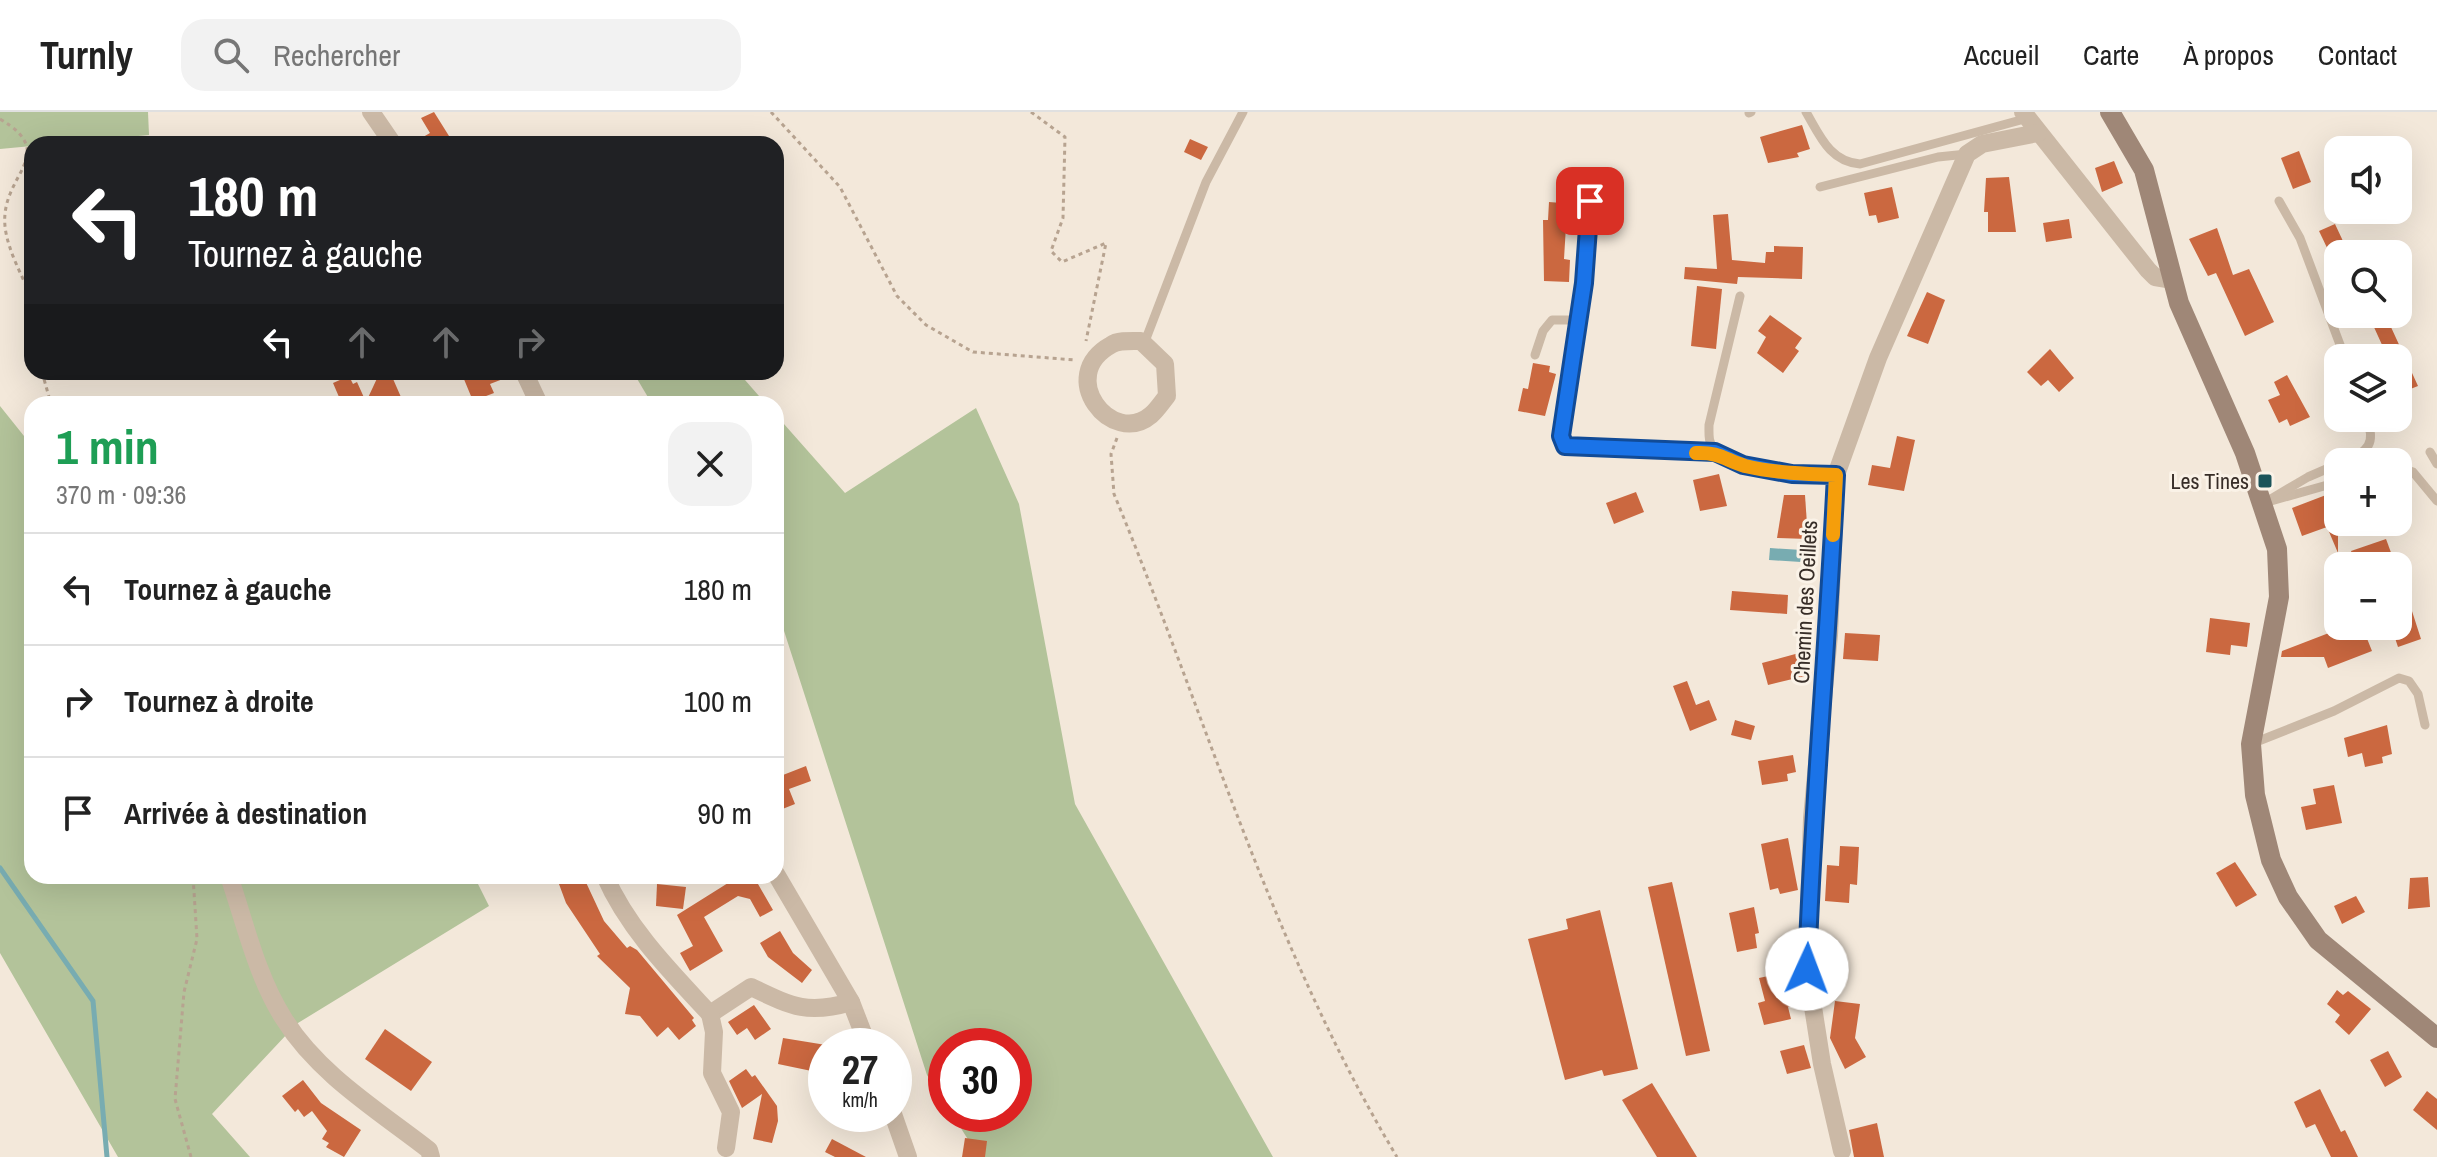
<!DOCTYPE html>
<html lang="fr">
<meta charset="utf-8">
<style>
:root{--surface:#fff;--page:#f2f2f2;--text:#222;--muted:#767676;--line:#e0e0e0}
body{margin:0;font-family:"Archivo Narrow",sans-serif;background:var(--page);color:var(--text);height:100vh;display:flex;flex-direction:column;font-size:30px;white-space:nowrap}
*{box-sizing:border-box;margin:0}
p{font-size:26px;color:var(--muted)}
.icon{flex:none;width:44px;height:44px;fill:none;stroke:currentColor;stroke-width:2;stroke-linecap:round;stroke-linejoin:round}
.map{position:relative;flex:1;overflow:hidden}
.sheet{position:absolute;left:24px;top:284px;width:760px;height:488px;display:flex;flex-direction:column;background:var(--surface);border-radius:24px;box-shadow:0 8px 32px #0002}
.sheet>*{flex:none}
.hud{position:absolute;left:24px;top:24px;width:760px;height:244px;border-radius:24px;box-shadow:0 8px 32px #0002;background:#202124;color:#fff;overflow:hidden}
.fabs{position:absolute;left:2324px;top:24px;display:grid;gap:16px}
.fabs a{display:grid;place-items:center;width:88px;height:88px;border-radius:16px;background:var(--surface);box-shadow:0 8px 32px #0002;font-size:40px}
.speed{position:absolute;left:808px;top:916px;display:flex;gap:16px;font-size:40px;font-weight:700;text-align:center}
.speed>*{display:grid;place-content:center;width:104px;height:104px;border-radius:50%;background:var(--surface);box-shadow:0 8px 32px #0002;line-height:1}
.speed small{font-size:20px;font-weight:400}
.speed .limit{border:12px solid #d22;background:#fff;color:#111}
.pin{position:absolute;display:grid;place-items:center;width:68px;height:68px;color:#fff;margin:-34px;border-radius:16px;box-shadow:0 4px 12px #0006}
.me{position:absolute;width:88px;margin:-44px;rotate:2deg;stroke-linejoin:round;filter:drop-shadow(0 0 6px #0008)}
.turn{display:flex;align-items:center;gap:28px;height:168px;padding:0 32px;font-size:36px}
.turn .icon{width:104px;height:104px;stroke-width:2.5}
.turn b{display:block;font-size:56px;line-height:68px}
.lanes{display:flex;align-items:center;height:76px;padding:0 32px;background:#0003;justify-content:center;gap:40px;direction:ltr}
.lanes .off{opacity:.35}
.round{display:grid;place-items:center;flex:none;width:84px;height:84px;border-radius:24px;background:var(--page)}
.head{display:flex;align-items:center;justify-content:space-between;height:136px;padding:0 32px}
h1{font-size:48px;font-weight:800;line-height:60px;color:#1e9e55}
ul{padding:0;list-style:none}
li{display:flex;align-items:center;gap:24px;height:112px;padding:0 32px;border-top:2px solid var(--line)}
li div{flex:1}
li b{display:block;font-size:30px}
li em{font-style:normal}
header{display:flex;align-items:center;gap:48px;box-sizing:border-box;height:112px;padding:0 40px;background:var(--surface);border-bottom:2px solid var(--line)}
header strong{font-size:38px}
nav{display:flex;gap:44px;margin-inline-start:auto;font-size:28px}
.search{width:560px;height:72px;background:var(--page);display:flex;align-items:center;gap:20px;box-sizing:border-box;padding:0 28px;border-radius:24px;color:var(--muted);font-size:30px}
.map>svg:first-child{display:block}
.green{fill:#b3c39a}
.water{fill:#78acb1}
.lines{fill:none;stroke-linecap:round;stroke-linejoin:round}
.stream{stroke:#78acb1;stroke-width:5}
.building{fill:#cb6840}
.path{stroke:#b7a390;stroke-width:3;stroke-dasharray:4 4;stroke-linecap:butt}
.service{stroke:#cbb9a6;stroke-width:9}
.minor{stroke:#cbb9a6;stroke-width:18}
.secondary{stroke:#9f8777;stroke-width:20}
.route-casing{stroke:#114b97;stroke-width:20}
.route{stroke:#1a73e8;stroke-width:14}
.slow{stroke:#f59e0b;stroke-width:14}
.poi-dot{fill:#1b545a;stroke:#faf2e7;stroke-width:3}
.labels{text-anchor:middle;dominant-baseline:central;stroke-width:6;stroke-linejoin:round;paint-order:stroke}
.poi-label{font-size:22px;fill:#372d27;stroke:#faf2e7;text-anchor:end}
.street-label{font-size:22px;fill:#372d27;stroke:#faf2e7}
</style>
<header>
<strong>Turnly</strong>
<div class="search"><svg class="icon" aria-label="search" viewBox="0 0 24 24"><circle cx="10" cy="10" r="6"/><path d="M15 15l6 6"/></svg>Rechercher</div>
<nav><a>Accueil</a><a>Carte</a><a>À propos</a><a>Contact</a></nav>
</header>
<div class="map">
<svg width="2437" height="1045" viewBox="0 0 2437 1045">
<rect width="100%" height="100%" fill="#f3e8da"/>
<g class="green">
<path d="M0 0H148L149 23 0 37Z"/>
<path d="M633 260H738L766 292H652Z"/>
<path d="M0 294 32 334V764H474L489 794 298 911 288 921 212 1002 250 1045H118L0 841Z"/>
<path d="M976 296 1019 392 1075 692 1273 1045H979L952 1002H1014V934H946V993L927 963 776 494V303L845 381Z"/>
</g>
<path class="water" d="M1770 436 1802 438 1801 450 1769 448Z"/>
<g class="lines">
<path class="stream" d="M0 756 93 889 107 1045"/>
</g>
<g class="building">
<path d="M434 0 454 32H411L430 21 421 6Z"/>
<path d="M1802 13 1810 37 1797 41 1799 45 1768 51 1760 25Z"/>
<path d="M1190 27 1208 35 1201 48 1184 40Z"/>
<path d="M2299 39 2311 70 2293 77 2281 46Z"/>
<path d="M2114 49 2123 71 2102 80 2095 56Z"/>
<path d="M2009 65 2016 120H1988V100H1984L1986 66Z"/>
<path d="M1892 75 1899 106 1878 111 1876 103 1869 104 1864 81Z"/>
<path d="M1549 90 1574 92 1573 114H1566L1564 147 1570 148 1569 170 1544 169 1543 108H1548Z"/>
<path d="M1728 102 1732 148 1765 151 1766 140H1774V134L1803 135 1802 167 1738 165 1737 172 1684 167 1685 155 1717 157 1713 103Z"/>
<path d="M2069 107 2072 126 2046 130 2043 111Z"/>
<path d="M2335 112 2349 142H2330L2319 119Z"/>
<path d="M2217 116 2233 163 2249 157 2274 210 2245 224 2216 161 2208 164 2189 127Z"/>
<path d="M1697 174 1722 177 1716 237 1691 234Z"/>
<path d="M1927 180 1945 188 1928 232 1907 224Z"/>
<path d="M2368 202H2385L2418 274 2398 282V246H2388Z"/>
<path d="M1770 203 1802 226 1795 236 1799 239 1783 261 1757 241 1766 225 1758 219Z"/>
<path d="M2050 237 2074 266 2059 280 2048 268 2041 274 2027 260Z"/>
<path d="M1533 251 1550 254 1549 260 1556 262 1545 304 1518 299 1523 276 1528 277Z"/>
<path d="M380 260H390L404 292H342L333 271 349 264 353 272 357 270 366 290Z"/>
<path d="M461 260H512L513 263 490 272 494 281 473 289Z"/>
<path d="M2287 263 2310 305 2290 314 2287 307 2279 311 2268 288 2280 283 2274 270Z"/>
<path d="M1897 324 1915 328 1904 379 1868 373 1872 353 1890 356Z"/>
<path d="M1719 362 1727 394 1700 399 1693 368Z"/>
<path d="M1636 380 1644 400 1614 412 1606 391Z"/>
<path d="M1784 383H1805L1808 427 1777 426Z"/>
<path d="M2326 383 2332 399 2338 397V441L2327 415 2302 424 2292 396Z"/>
<path d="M2386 427 2396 454H2356L2351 439Z"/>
<path d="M1732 479 1788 483 1787 502 1730 498Z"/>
<path d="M2411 496 2421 527 2398 535 2391 514H2398V500Z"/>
<path d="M2210 506 2250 511 2247 535 2231 533 2230 543 2206 540Z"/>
<path d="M2347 514H2362L2372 539 2328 556 2324 545H2281L2282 539Z"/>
<path d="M1845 521 1880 523 1878 549 1843 547Z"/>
<path d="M1799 541 1805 564 1768 573 1762 551Z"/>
<path d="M1687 569 1696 593 1709 588 1717 608 1690 619 1673 574Z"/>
<path d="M1735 608 1755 614 1751 628 1731 623Z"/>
<path d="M2387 613 2392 642 2382 645 2383 651 2365 655 2362 641 2348 645 2344 626Z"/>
<path d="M1793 643 1796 660 1787 662 1788 669 1762 673 1758 649Z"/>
<path d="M776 647 783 663 806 654 811 669 789 677 795 692 780 698 776 686Z"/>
<path d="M2334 673 2342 711 2306 718 2301 695 2316 692 2313 677Z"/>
<path d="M1788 726 1798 778 1780 782 1778 776 1770 778 1761 732Z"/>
<path d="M1840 734 1859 735 1857 773 1850 772 1849 791 1825 789 1827 753 1839 754Z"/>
<path d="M2235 750 2257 783 2236 795 2216 761Z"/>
<path d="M556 764H583L604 809 627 836 630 834 637 838 694 906 692 908 696 914 679 928 668 915 657 925 640 904 625 902 630 876 597 844 600 842 566 791Z"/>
<path d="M2428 765 2430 795 2408 797 2410 766Z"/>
<path d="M736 766 758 772 773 798 760 805 750 787 738 784 704 805 723 839 690 859 680 841 693 834 677 803Z"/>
<path d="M1672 770 1710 939 1686 944 1648 775Z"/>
<path d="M657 772 686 775 683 797 656 794Z"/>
<path d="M2356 784 2365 800 2342 812 2334 794Z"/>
<path d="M1754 795 1759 821 1755 822 1757 836 1737 840 1729 801Z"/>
<path d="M1600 798 1638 957 1604 964 1602 958 1565 968 1528 827 1568 817 1566 807Z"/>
<path d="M780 819 793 841 812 858 802 871 768 845 760 831Z"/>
<path d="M1782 861 1792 894 1788 895 1791 907 1764 913 1758 891 1765 889 1759 866Z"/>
<path d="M2337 878 2343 883 2348 879 2371 897 2349 923 2335 910 2340 903 2327 892Z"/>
<path d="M1835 889 1860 892 1855 926 1866 945 1845 957 1830 926Z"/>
<path d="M754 893 771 917 755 928 747 916 737 923 728 910Z"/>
<path d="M385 917 432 950 411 979 365 947Z"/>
<path d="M783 926 826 933V962L778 952Z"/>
<path d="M1804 933 1811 956 1787 962 1780 939Z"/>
<path d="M2388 939 2402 965 2385 975 2370 948Z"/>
<path d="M746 957 752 965 755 963 777 994 778 1009 772 1031 753 1027 762 982 742 996 729 969Z"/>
<path d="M303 968 321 991 361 1018 344 1045 326 1035 329 1031 322 1027 327 1019 312 999 304 1005 298 997 295 1000 282 984Z"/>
<path d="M1652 971 1697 1045H1657L1622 988Z"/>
<path d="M2320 977 2341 1020 2345 1018 2358 1045H2331L2315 1012 2306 1016 2294 990Z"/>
<path d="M2427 979 2437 987V1018L2413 998Z"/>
<path d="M1877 1011 1884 1045H1854L1849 1018Z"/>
<path d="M965 1026 987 1029 985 1045H962Z"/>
<path d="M832 1027 866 1045H835L825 1040Z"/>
</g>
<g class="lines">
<g class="path">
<path d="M771 0 840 75 897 184 926 213 973 240 1075 248"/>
<path d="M1031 0 1065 25 1063 106 1051 139 1062 150 1106 131 1086 229"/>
<path d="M0 7C61 43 0 62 5 114 7 136 22 165 32 185"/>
<path d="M42 260 51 292"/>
<path d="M1117 326 1111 342 1114 382C1206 604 1272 837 1397 1045"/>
<path d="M191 1045 175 987 184 880 197 827 193 764"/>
</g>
<g class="service">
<path d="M1806 0C1820 24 1830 50 1860 52L2028 6"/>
<path d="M1749 1 1751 0"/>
<path d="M1820 75 1938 45 1967 42"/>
<path d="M2279 89 2300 126 2345 246"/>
<path d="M1740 184 1709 313C1709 322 1708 330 1714 337 1732 362 1807 362 1836 363"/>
<path d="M1579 208 1591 69"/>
<path d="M1144 232 1206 70 1243 0"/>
<path d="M1535 243 1543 219 1552 208H1579L1561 324 1565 334 1715 340"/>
<path d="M2430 340 2437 352"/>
<path d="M2344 350C2368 340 2377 331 2366 306"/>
<path d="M2398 355 2413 360 2437 389"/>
<path d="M2271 389 2338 370"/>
<path d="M2264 391 2308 365 2338 352"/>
<path d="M2251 632 2334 599 2399 566 2409 569 2418 582 2425 613"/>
</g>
<g class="minor">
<path d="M371 0 393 32"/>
<path d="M2023 0 2148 158 2155 165 2173 168"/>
<path d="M1141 229 1165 252 1167 284C1162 290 1157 298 1151 303 1112 336 1055 264 1111 233 1118 228 1132 229 1141 229Z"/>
<path d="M524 260 539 292"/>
<path d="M776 762 851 890 868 934"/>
<path d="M229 764C245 811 257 865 284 907 318 962 379 999 429 1038L431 1045"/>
<path d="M605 764C628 817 671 860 710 902L751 875C791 894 807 903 851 890"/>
<path d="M710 902 714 920 712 961 731 1000 726 1036"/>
<path d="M893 1002 908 1045"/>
<path d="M1842 1039 1822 952 1807 857 1812 706 1829 523 1836 363 1878 246 1967 42 1982 32 2038 21"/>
</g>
<path class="secondary" d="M2110 0 2144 58 2179 191 2245 341 2277 437 2279 485 2251 632 2255 683 2271 748 2288 785 2318 828 2437 926"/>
</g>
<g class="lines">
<defs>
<path id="route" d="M1590 89 1584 171 1561 324 1565 334 1715 340 1743 353 1792 362 1836 363C1828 528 1813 692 1807 857"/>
</defs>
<use href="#route" class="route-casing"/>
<use href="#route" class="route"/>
<path class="slow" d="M1696 341C1720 340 1725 348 1745 354 1775 361 1805 362 1836 363L1833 423"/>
</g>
<rect class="poi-dot" x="2257" y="361" width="16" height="16" rx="4"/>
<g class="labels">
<g class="poi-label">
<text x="2249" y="369">Les Tines</text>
</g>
<g class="street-label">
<text transform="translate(1805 490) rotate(-87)">Chemin des Oeillets</text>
</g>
</g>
</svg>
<div class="fabs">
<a><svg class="icon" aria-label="sound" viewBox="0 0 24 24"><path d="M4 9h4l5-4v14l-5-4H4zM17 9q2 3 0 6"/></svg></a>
<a><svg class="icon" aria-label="search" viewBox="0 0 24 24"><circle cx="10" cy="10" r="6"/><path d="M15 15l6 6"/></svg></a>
<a><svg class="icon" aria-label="layers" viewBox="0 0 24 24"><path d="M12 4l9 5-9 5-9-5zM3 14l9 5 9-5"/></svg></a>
<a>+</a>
<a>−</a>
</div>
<div class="speed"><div>27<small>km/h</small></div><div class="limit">30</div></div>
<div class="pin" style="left:1590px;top:89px;background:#d93025"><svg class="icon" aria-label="arrive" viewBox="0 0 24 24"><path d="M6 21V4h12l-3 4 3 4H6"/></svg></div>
<svg class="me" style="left:1807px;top:857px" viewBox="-20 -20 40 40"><circle r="19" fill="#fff"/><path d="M0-13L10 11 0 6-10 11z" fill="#1a73e8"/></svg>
<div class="hud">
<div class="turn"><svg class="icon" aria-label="left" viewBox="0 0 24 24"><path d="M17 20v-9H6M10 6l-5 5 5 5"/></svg><div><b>180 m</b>Tournez à gauche</div></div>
<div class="lanes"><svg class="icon" aria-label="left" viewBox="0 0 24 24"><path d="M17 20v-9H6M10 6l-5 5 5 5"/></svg><svg class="icon off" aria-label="ahead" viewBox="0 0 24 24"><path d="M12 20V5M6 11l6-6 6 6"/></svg><svg class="icon off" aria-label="ahead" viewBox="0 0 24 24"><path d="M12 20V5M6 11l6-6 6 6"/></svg><svg class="icon off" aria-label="right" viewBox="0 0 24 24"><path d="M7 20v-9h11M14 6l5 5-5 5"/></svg></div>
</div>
<section class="sheet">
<div class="head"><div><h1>1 min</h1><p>370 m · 09:36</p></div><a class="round"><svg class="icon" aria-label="close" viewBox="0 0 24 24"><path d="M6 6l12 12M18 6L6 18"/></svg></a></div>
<ul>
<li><svg class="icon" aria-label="left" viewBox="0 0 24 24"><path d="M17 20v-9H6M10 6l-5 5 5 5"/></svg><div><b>Tournez à gauche</b></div><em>180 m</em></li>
<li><svg class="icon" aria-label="right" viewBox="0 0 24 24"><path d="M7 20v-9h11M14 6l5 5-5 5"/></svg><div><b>Tournez à droite</b></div><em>100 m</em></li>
<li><svg class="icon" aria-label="arrive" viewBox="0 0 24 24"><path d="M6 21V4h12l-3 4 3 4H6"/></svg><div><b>Arrivée à destination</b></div><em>90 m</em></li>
</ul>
</section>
</div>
